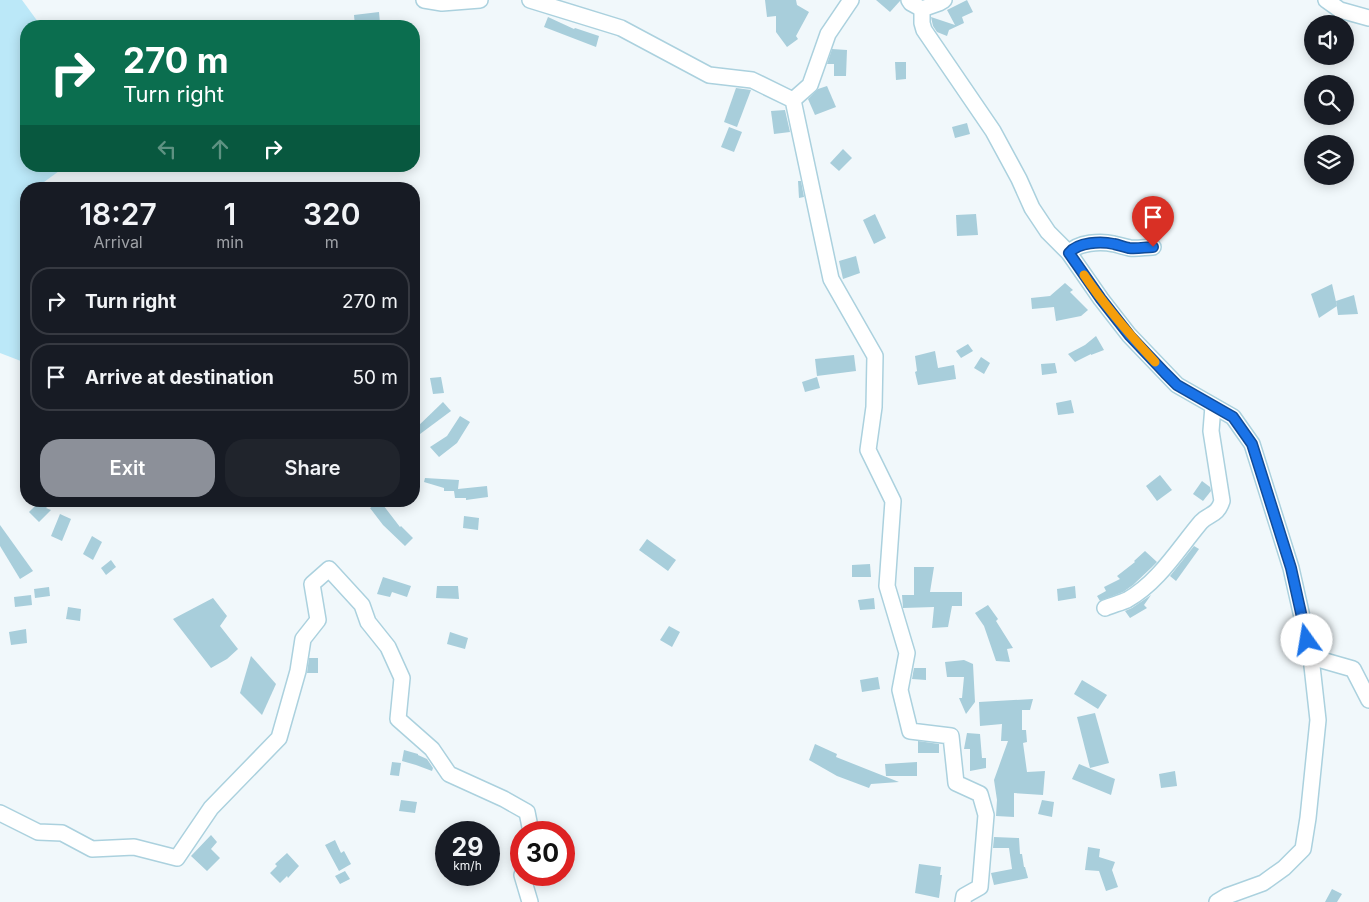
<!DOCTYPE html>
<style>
:root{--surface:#171b24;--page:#20242c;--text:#f1f3f6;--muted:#9ea1a6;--line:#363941;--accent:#8c9099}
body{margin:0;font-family:Inter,sans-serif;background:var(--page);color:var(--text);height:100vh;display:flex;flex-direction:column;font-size:19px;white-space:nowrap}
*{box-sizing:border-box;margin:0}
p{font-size:16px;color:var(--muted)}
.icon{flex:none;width:28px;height:28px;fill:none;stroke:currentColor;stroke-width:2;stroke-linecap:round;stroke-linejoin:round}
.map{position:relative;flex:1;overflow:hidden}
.side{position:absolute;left:20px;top:182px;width:400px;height:325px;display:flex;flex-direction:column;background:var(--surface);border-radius:20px;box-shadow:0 2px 12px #0003}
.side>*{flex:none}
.top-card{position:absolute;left:20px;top:20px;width:400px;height:152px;border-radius:20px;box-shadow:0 2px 12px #0003;background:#0b6e4f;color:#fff;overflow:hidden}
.controls{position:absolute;left:1304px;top:15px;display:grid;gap:10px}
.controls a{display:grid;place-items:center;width:50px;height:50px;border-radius:50%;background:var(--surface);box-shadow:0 2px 12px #0003;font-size:25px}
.speed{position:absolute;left:435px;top:821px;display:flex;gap:10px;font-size:25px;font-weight:700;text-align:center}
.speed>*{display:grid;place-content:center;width:65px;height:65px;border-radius:50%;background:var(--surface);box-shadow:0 2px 12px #0003;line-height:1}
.speed small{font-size:12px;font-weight:400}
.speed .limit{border:8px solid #d22;background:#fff;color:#111}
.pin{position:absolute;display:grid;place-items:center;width:42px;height:42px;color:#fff;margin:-51px -21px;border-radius:50% 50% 50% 0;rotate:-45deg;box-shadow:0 0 5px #0007}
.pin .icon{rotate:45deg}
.me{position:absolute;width:55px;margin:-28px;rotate:347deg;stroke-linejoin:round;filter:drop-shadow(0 0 4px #0008)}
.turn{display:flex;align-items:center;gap:18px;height:105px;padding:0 20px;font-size:22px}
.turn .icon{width:65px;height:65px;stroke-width:2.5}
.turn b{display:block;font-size:35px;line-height:42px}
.lanes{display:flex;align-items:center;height:48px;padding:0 20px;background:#0003;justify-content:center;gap:25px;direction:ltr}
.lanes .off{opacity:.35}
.eta{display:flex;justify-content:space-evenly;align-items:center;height:85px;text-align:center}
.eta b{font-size:30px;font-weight:600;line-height:35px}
.primary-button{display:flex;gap:10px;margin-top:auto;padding:10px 20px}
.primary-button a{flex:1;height:58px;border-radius:20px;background:var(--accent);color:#fff;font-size:20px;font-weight:600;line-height:58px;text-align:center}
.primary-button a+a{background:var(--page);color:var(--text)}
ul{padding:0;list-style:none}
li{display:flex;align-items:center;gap:15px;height:68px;margin:0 10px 8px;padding:0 10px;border:2px solid var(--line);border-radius:20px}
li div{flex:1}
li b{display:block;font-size:19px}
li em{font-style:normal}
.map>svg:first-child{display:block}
.green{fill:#bbe8f8}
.building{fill:#a8cedb}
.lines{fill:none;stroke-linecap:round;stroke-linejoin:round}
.minor-casing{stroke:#abd1de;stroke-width:18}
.minor{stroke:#fff;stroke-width:15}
.route-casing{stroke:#114b97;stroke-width:12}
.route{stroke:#1a73e8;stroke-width:9}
.slow{stroke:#f59e0b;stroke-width:9}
</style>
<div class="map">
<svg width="1369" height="902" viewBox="0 0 1369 902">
<rect width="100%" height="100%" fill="#f1f8fb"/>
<path class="green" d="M0 0H22L41 26H26V166H66L44 182V189H26V363L0 353Z"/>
<g class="building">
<path d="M765 0H796L797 5 809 12 796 36 798 39 787 47 776 32V16L767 17Z"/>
<path d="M876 0H900V1L890 12Z"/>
<path d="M967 0 973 12 962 17 964 23 949 30 947 36 937 32 933 26 931 17 955 25 947 10Z"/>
<path d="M379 12 380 23 355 26 354 15Z"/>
<path d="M548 17 574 29 575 28 599 36 596 47 544 27Z"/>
<path d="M832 49 847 50 846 76H834V64H827Z"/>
<path d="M895 62H906V79L896 80Z"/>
<path d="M827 86 836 107 815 115 808 99 818 89Z"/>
<path d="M736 88 751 90 737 127 724 122Z"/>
<path d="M785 110 790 132 774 134 771 111Z"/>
<path d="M967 123 970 134 955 138 952 127Z"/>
<path d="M729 127 742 132 734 152 721 147Z"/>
<path d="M843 149 852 158 839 171 830 163Z"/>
<path d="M798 181H801L804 197 799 198Z"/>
<path d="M875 214 886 238 874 244 863 220Z"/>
<path d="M976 214 978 235 957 236 956 215Z"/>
<path d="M856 256 860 273 843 279 839 261Z"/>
<path d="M1065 283 1073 290 1070 292 1088 310 1081 316 1056 321 1054 307 1032 309 1031 298 1050 296Z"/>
<path d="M1332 284 1337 306 1319 318 1311 294Z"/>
<path d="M1354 295 1358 314 1338 315 1336 301Z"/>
<path d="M1096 336 1104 350 1091 355V354L1075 362 1068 354 1085 345Z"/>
<path d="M968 344 973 351 961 358 956 351Z"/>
<path d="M935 351 938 368 954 365 956 379 918 385 915 372 917 371 915 356Z"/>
<path d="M854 355 856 371 817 376 815 359Z"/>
<path d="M981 357 990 363 984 374 974 368Z"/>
<path d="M1055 363 1057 373 1042 375 1041 364Z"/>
<path d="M441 377 444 393 433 394 430 378Z"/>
<path d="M817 377 820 388 805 392 802 382Z"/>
<path d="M1071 400 1074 413 1058 415 1056 403Z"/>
<path d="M443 402 451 411 416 437 414 434V430Z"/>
<path d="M460 416 470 422 457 443 439 457 430 447 447 436Z"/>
<path d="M1160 475 1172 490 1157 501 1146 486Z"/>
<path d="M425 478 459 480 458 489 487 486 488 497 466 500V498H455L454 491H444V488L424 482Z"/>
<path d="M1202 481 1210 487 1211 491 1203 501 1193 494Z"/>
<path d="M40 501H53L46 508 51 510 39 522 29 512Z"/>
<path d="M380 501 400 527 401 526 413 538 405 546 383 525 370 508Z"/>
<path d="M60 514 71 519 62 541 51 536Z"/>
<path d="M464 516 479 518 478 530 463 528Z"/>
<path d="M0 525 33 571 20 579 0 546Z"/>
<path d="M92 536 102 542 93 560 83 554Z"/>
<path d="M647 539 676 560 668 571 639 550Z"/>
<path d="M1194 546 1199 549 1176 581 1170 576Z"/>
<path d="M1145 551 1157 562 1151 568 1133 585 1123 592 1100 601 1097 596 1106 591 1104 587 1120 579 1117 576 1135 562 1134 561Z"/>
<path d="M111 560 116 567 106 575 101 568Z"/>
<path d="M870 564 871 577H852V565Z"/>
<path d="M914 567H934L930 592H962V606H952L948 627 932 628 934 607 903 608 902 595H914Z"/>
<path d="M383 577 411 586 407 597 392 592 390 597 377 594Z"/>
<path d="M437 586H458L459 599 436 598Z"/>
<path d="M1075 586 1076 598 1058 601 1057 589Z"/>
<path d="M49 587 50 596 35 598 34 589Z"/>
<path d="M31 595 32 605 15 607 14 597Z"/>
<path d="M1151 595 1144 605 1147 608 1130 618 1125 611 1132 608Z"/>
<path d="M213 598 227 616 220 626 238 649 227 659 211 668 173 619Z"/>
<path d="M874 598 875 609 860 610 858 600Z"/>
<path d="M988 605 998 619 996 621 1013 648 1007 649 1010 662 996 661 984 626 975 613Z"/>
<path d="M68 607 81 609 80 621 66 619Z"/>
<path d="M669 626 680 632 672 647 660 640Z"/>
<path d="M26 629 27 643 11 645 9 632Z"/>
<path d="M450 632 468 638 465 649 447 644Z"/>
<path d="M251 656 276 684 262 715 240 693Z"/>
<path d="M309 658H318V673H307Z"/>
<path d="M964 660 973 664 975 702 966 714 959 698H962L964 677H947L945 662Z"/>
<path d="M914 668H926V680L912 679Z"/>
<path d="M878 677 880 689 862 692 860 680Z"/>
<path d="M1082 680 1107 695 1098 709 1074 694Z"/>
<path d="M1033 699 1030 710H1022V730H1026L1027 742 1023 743 1027 772 1045 771 1043 795 1014 793V817L996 816 997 800 994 780 1008 741H1001L1002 724 980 726 979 702Z"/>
<path d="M1095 713 1109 763 1090 768 1077 717Z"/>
<path d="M967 733 980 734 982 758H986V768L970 771V749H964Z"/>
<path d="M918 741 939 744V753H918Z"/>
<path d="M815 744 837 754 836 757 899 782 871 784 869 788 837 776 809 760Z"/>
<path d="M404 750 418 754V755L427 759 433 768 432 771 416 765 402 761Z"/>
<path d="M392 762 401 763 399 776 390 775Z"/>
<path d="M917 762V776H886L885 764Z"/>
<path d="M1079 764 1115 779 1111 795 1072 779Z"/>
<path d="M1175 771 1177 786 1161 788 1159 774Z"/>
<path d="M401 800 417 802 415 813 399 811Z"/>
<path d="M1042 800 1054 802 1052 817 1038 814Z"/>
<path d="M211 835 217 842 211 849 220 858 207 871 191 856Z"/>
<path d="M994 837 1019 838 1020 854H1022L1024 867H1025L1028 878 994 885 991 873 1012 869 1009 848H993Z"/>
<path d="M335 840 341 853 344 851 351 864 339 871 325 845Z"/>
<path d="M1088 847 1100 849 1099 857 1115 862 1112 870 1118 887 1106 891 1099 871 1085 870Z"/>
<path d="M287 853 299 866 288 878 287 876 280 883 270 873 277 866 275 864Z"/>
<path d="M919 864 941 867 940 875H942L939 898 915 893Z"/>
<path d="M345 871 350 879 340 884 335 876Z"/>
<path d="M1332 889 1342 894 1337 902H1325Z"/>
</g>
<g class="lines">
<defs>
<g id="minor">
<path d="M424 0 442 3 480 0"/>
<path d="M530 0 621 28 709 75 752 80 793 100 831 279 875 356 874 407 868 450 893 501 887 586 907 653 900 690 910 731 951 736 956 783 980 794 986 815 980 887 964 896 963 902"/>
<path d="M909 0 911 3 922 9"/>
<path d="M944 0 939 3 922 9V23L924 30 993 131 1019 179 1032 208 1048 232 1069 253 1101 299 1129 335 1177 385 1233 417 1252 444 1291 568 1311 657 1318 720 1308 818 1303 849 1284 868 1263 883 1227 896 1217 902"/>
<path d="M1326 0 1340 10 1369 18"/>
<path d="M793 100 810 85 828 34 851 0"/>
<path d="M1069 253C1078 242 1101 241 1114 244 1119 245 1124 247 1130 248 1137 249 1146 247 1153 247"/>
<path d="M1105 608C1112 605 1120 603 1127 600 1158 583 1179 548 1201 522 1210 513 1217 516 1222 501L1211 431 1213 406"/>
<path d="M1311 657 1353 669 1369 700"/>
<path d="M0 813 38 832 62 833 92 849 134 847 177 858 211 808 279 738 298 671 303 639 318 620 312 584 329 569 362 605 368 622 388 647 402 678 398 719 432 749 449 774 504 799 527 812 531 832"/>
<path d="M522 875 530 902"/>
</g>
</defs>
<use href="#minor" class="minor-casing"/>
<use href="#minor" class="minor"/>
</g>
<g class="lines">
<defs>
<path id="route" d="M1153 247C1146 247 1137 249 1129 248 1124 247 1119 245 1114 244 1101 241 1078 242 1069 253L1101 299 1130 336 1165 373 1177 385 1233 417 1252 444 1291 568 1307 640"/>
</defs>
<use href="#route" class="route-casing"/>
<use href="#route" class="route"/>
<path class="slow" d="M1084 275C1105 306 1129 334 1155 362"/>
</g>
</svg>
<div class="controls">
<a><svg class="icon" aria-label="sound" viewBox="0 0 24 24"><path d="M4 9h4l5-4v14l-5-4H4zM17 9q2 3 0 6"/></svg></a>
<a><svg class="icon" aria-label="search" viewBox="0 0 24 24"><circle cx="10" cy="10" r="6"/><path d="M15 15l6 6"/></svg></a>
<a><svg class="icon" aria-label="layers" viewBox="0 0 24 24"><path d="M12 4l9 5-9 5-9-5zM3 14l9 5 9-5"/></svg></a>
</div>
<div class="speed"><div>29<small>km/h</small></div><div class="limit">30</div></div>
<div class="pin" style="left:1153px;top:247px;background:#d93025"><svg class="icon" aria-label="arrive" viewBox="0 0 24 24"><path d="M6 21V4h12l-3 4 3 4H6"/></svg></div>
<svg class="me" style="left:1307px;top:640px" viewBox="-20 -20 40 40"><circle r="19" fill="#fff"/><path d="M0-13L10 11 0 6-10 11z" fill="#1a73e8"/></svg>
<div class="top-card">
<div class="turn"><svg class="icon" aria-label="right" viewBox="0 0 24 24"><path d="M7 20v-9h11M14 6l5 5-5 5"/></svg><div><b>270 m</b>Turn right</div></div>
<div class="lanes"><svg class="icon off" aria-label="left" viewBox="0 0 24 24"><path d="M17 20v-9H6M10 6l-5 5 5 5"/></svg><svg class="icon off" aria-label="ahead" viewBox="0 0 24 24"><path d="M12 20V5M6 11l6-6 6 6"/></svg><svg class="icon" aria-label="right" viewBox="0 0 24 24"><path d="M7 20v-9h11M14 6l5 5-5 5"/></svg></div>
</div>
<section class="side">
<div class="eta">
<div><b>18:27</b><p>Arrival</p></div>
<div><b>1</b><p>min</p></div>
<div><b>320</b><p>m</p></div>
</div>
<ul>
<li><svg class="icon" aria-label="right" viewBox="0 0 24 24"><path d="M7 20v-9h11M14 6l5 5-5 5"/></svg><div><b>Turn right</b></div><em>270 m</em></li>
<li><svg class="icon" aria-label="arrive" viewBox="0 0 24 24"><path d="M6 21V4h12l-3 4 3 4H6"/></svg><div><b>Arrive at destination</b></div><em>50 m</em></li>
</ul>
<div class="primary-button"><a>Exit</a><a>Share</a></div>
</section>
</div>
